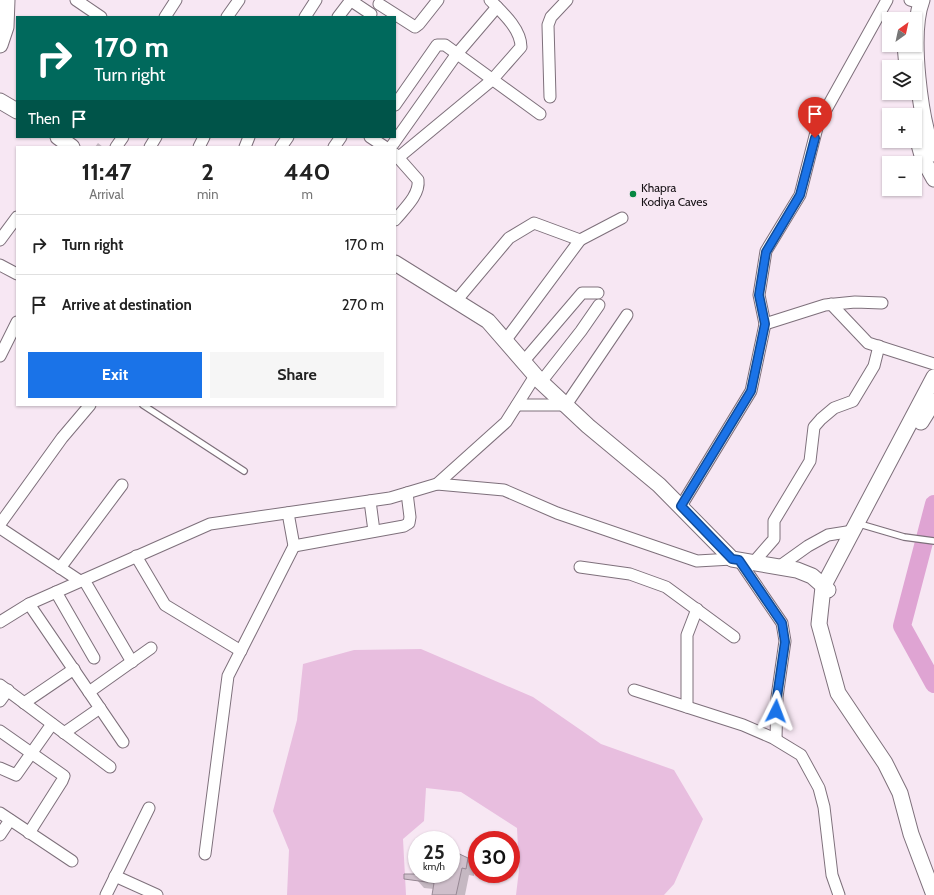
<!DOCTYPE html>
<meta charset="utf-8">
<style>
:root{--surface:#fff;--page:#f6f6f6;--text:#222;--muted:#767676;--line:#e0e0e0;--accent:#1a73e8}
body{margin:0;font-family:Cabin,sans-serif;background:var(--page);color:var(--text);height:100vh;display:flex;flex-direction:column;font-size:15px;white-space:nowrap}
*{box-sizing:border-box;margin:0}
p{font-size:13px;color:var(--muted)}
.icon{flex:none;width:22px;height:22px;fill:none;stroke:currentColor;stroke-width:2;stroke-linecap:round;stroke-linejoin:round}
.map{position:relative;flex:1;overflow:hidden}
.drawer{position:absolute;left:16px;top:146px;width:380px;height:260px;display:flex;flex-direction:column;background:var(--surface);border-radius:0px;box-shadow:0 1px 3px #0004}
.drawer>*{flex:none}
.hud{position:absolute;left:16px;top:16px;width:380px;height:122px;border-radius:0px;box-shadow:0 1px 3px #0004;background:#00695c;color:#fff;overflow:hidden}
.needle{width:26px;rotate:33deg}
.controls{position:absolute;left:882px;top:12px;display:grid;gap:8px}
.controls a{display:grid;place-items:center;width:40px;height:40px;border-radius:0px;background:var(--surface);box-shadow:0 1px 3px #0004;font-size:20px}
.speed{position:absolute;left:408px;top:831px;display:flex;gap:8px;font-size:20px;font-weight:700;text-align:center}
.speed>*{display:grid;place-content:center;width:52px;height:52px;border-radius:50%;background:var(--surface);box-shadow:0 1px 3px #0004;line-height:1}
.speed small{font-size:10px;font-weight:400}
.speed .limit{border:6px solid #d22;background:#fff;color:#111}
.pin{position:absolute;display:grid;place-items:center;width:34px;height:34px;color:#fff;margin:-41px -17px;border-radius:50% 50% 50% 0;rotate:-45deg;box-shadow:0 0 4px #0007}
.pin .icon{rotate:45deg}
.me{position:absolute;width:44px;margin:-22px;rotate:3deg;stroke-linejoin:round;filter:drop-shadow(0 0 3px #0008)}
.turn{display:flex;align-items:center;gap:14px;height:84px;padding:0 12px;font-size:18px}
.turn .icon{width:52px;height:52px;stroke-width:2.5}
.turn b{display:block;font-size:28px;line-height:34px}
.then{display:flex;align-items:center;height:38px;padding:0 12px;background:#0003;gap:8px;font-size:15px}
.eta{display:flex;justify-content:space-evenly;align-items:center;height:68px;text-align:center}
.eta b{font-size:24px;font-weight:700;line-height:28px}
.button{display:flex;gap:8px;margin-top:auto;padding:8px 12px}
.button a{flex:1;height:46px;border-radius:0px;background:var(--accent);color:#fff;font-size:16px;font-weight:700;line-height:46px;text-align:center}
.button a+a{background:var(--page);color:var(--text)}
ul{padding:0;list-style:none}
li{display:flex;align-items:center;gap:12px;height:60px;padding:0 12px;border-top:1px solid var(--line)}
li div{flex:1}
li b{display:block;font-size:15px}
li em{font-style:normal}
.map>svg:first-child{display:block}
.green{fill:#e8bedf}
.shadow{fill:#0003}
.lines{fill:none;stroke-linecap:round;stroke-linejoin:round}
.river{stroke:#dfa4d3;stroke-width:18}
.building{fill:#cfbfcb;stroke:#968793}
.lane-casing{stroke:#7e707b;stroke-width:8}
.street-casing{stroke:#7e707b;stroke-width:13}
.secondary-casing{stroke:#7e707b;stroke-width:17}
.lane{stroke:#fff;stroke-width:5.5}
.street{stroke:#fff;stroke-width:11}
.secondary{stroke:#fff;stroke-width:15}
.route-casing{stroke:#114b97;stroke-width:10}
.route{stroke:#1a73e8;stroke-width:7}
.poi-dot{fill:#068742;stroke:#f7e7f3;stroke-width:1.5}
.labels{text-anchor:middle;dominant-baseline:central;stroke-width:4;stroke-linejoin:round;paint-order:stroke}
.poi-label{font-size:12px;fill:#161115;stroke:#f7e7f3;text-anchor:start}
</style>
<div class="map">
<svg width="934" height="895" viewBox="0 0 934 895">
<rect width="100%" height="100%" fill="#f7e7f3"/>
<path class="green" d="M421 649 533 697 601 744 674 770 703 819 674 884 664 895H516L519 870 517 828 461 792 426 788 424 821 403 839 406 895H287L289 850 273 811 297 720 303 664 354 650Z"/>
<g class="shadow">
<path d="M98 143 103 147H95Z"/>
<path d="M451 851 467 859 475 866 474 876 469 875 465 895H433L434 889 424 888 417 880 418 874H451Z"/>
</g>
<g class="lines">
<path class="river" d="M934 504 902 626 934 684"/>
</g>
<path class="building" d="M451 850 468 858 466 869 462 868 456 895H432L434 883 404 879V874H451Z"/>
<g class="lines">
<defs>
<g id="lane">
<path d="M143 405 244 471"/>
<path d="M863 525 904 537 934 541"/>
</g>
<g id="street">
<path d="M76 0 101 17"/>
<path d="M350 0 371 14"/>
<path d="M910 0 920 3"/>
<path d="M379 4 415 27 419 24 438 0"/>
<path d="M165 17 176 0"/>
<path d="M227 17 239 0"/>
<path d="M305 17 316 0"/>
<path d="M338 17 351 0"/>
<path d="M550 97 548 25 551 17 567 0"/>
<path d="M395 105 437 45H445L540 114"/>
<path d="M370 137 385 147"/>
<path d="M116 147 123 137"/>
<path d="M150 147 156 137"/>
<path d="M199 147 204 137"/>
<path d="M245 147 249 137"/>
<path d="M281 147 288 137"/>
<path d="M334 147 341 137"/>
<path d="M391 147 456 55 497 7"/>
<path d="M395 154 418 180C420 195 404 209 395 220"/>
<path d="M399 157 492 80 521 47C521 29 502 12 490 0"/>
<path d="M0 240 17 217"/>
<path d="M0 265 17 274"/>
<path d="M456 301 509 238 534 223 580 240 622 218"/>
<path d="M831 304 868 343 934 364"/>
<path d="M765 324 825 305 855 302 882 303"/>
<path d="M505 341 580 240"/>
<path d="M0 356 17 322"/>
<path d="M523 362 582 293H598"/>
<path d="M541 382 581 331 599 305"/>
<path d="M517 405H566L627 315"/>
<path d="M437 484 504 490 557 513 697 561 732 559"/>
<path d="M370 501 374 531"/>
<path d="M681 506 751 391 765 324 759 295 766 251 800 195 818 124 887 0"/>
<path d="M0 524 62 438 90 405"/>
<path d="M0 528 80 581"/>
<path d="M294 546 404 526 409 523 410 517 407 493"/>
<path d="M136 556 165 605 241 651"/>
<path d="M739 560 782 623 785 641 777 697 776 739"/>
<path d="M753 563 774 539V521L810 461 814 427 821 419 834 408 853 401 874 366 879 346"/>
<path d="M780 566 808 546 828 535 853 531"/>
<path d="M580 567 630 574 666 587 734 637"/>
<path d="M60 568 122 485"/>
<path d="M84 580 132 662"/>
<path d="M56 592 94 658"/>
<path d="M29 604 123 742"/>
<path d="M0 622 29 604 210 524 390 498 437 484 506 422 535 376"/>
<path d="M0 685 110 767"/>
<path d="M634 690 743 725 773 738 801 755 819 788 824 807 832 875 839 895"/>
<path d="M89 692 151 648"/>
<path d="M0 701 8 690"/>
<path d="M24 703 74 669"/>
<path d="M687 707V635L697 609"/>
<path d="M0 731 64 776 62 781 29 833"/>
<path d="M64 733 100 708"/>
<path d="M0 768 16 775 52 724"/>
<path d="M0 813 72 861"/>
<path d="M0 835 10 820"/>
<path d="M205 854 228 676 294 546 288 513"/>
<path d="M115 876 157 895"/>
<path d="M106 895 149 808"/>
</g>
<g id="secondary">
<path d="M922 0C909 34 920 120 934 154"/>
<path d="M0 45 6 27 7 0"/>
<path d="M905 45 907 67"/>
<path d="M0 101 17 111"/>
<path d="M915 130 923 159 934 179"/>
<path d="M58 137 72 147"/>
<path d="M395 263 488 321 541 382 588 426 659 485 732 559 797 570 812 576 828 590"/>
<path d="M921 422 934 401"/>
<path d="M934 895 911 834 900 793 885 763 838 693 819 624 823 587 934 377"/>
</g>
</defs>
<use href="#lane" class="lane-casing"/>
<use href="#street" class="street-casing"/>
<use href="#secondary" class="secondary-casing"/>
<use href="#lane" class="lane"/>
<use href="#street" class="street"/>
<use href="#secondary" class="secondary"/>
</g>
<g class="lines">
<defs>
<path id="route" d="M776 711 777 697 785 642 782 623 739 560 732 559 681 506 751 391 765 324 759 295 766 252 800 195 815 138"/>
</defs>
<use href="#route" class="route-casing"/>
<use href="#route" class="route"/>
</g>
<circle class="poi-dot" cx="633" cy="194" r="4"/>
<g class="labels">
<g class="poi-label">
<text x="641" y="187">Khapra<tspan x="641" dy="14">Kodiya Caves</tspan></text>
</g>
</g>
</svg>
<div class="controls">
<a><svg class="needle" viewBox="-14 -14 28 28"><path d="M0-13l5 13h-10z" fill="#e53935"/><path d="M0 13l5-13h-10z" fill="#767676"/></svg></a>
<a><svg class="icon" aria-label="layers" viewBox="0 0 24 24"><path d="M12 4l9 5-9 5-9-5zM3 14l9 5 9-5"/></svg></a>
<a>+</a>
<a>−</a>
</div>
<div class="speed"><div>25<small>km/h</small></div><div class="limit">30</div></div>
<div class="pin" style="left:815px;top:138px;background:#d93025"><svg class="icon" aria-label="arrive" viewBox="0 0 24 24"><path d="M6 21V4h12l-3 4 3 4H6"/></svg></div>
<svg class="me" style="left:776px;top:711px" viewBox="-20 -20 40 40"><path d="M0-17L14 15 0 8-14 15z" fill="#1a73e8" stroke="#fff" stroke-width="4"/></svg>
<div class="hud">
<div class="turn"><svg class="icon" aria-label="right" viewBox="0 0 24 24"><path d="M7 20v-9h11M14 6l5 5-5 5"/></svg><div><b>170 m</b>Turn right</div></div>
<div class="then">Then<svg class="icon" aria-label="arrive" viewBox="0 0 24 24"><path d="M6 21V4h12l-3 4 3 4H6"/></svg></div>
</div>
<section class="drawer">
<div class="eta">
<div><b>11:47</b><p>Arrival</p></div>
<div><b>2</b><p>min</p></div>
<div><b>440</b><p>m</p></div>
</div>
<ul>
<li><svg class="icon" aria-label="right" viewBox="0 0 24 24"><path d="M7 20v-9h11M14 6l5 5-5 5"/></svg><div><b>Turn right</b></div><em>170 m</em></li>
<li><svg class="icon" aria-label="arrive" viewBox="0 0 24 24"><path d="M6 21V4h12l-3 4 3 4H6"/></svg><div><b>Arrive at destination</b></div><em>270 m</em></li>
</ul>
<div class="button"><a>Exit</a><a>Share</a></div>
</section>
</div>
